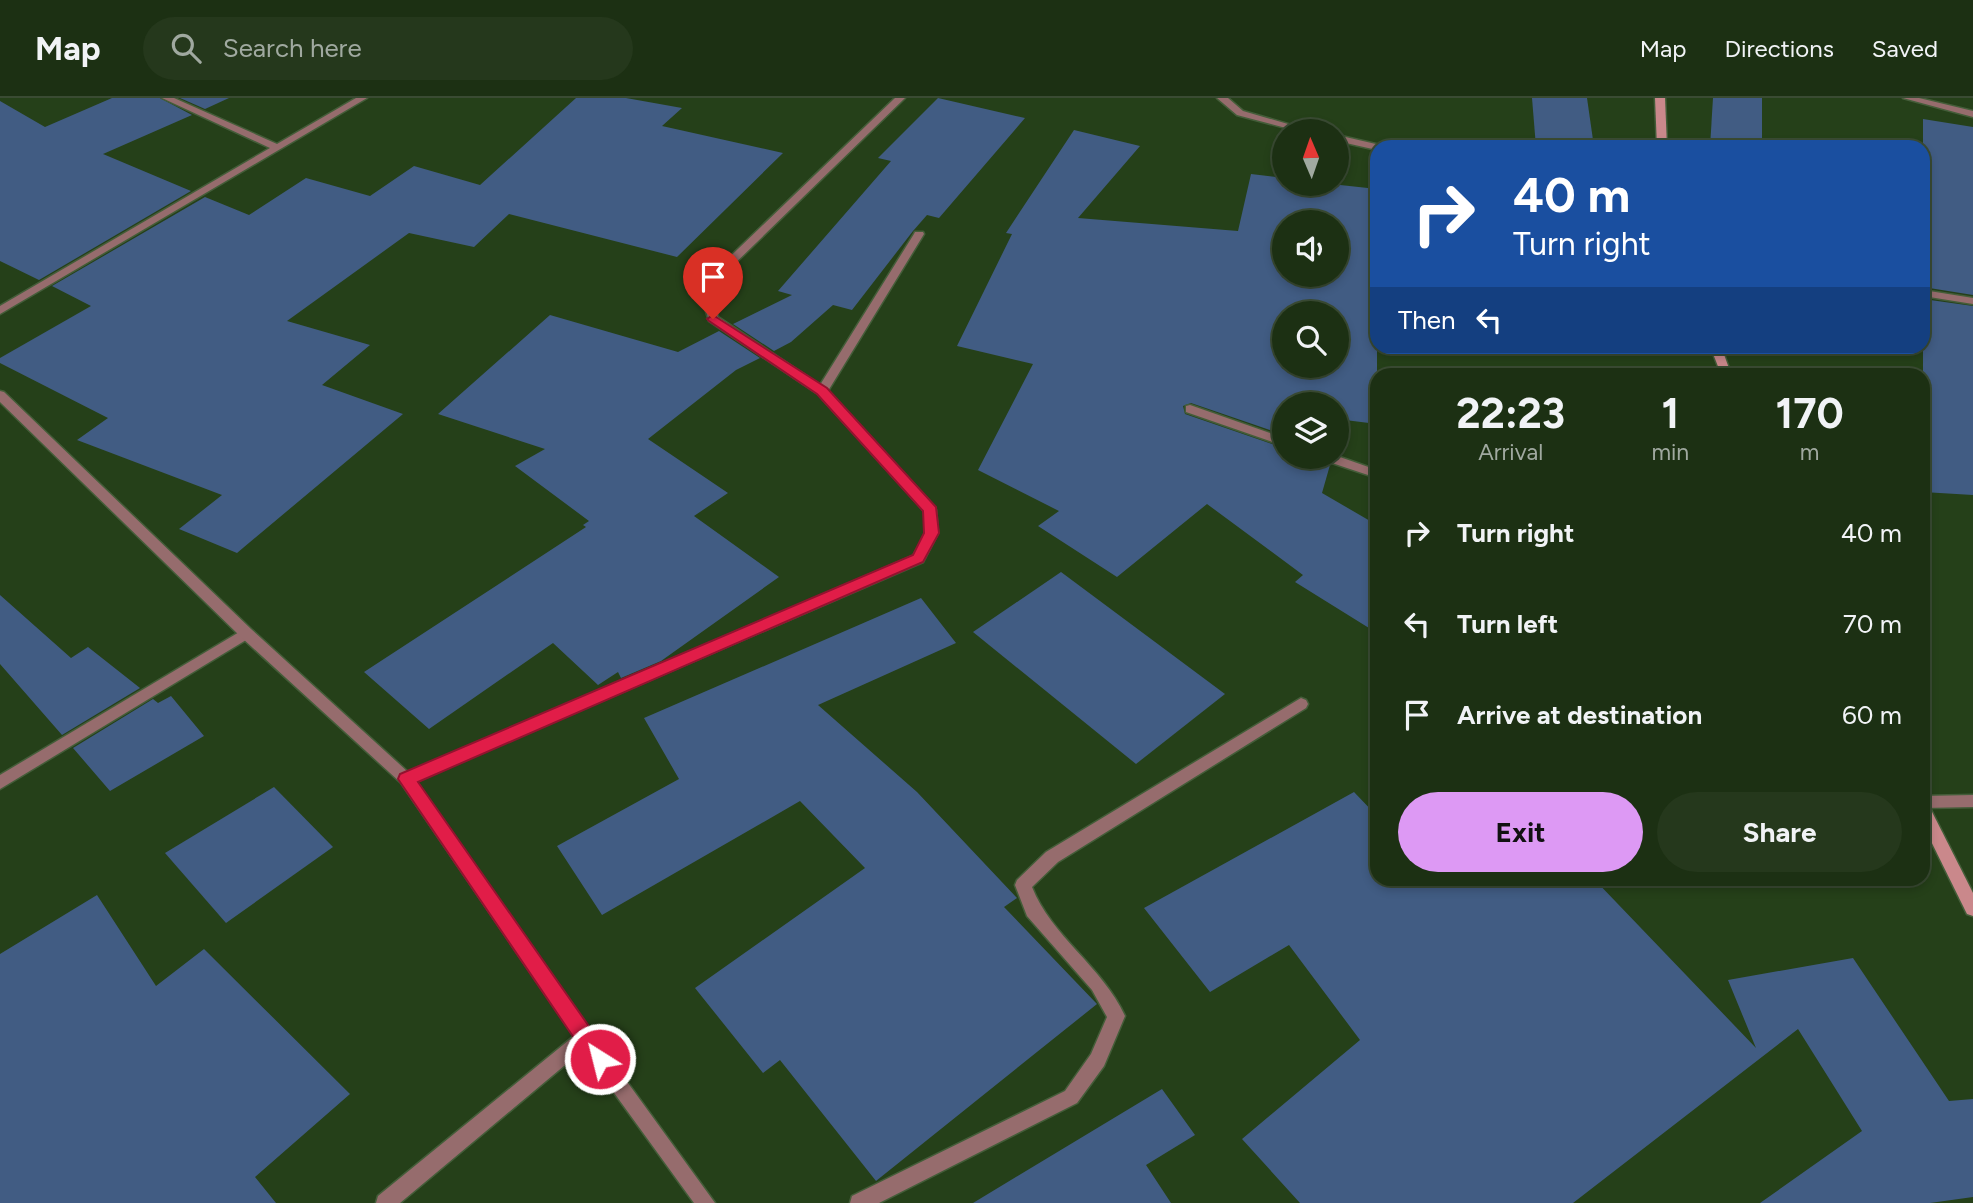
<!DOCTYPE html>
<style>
:root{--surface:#1c3013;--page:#25381c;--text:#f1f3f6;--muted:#a0a9a0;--line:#3a4b33;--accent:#dd99f4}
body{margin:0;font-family:Figtree,sans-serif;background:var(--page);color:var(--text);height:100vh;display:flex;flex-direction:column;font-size:26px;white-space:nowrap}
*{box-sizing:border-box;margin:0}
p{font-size:23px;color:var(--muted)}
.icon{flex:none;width:38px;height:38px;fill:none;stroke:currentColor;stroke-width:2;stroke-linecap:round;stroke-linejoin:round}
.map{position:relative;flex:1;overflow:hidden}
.drawer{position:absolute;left:1370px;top:270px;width:560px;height:518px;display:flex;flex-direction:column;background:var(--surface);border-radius:21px;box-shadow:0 4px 10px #0003,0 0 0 2px var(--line)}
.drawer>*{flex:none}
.banner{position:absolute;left:1370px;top:42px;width:560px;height:214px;border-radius:21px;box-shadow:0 4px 10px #0003,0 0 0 2px var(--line);background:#1a4fa0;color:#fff;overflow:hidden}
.needle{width:46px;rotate:358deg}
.fabs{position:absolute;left:1272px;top:21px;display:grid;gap:14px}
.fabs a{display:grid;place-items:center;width:77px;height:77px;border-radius:50%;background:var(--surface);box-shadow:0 4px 10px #0003,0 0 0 2px var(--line);font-size:35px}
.pin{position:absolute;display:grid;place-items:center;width:60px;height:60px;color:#fff;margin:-72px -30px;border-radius:50% 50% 50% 0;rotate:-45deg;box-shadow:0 0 7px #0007}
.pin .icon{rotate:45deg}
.me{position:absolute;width:77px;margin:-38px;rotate:324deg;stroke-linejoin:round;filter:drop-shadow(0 0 5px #0008)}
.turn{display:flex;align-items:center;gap:24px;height:147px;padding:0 28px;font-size:32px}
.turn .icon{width:91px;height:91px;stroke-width:2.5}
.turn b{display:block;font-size:49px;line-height:60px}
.then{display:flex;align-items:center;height:66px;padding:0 28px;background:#0003;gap:14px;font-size:26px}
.eta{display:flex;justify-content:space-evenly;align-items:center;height:119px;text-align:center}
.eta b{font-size:42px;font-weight:700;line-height:49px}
.button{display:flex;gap:14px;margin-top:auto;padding:14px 28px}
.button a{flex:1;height:80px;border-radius:42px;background:var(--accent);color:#111;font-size:28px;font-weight:700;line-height:80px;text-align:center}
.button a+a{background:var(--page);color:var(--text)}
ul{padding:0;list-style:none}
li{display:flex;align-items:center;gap:21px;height:91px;padding:0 28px}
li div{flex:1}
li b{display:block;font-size:26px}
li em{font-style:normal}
header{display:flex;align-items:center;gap:42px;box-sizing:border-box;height:98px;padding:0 35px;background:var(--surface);border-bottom:2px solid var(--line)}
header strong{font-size:33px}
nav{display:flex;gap:38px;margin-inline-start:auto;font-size:24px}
.search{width:490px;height:63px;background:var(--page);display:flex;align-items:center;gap:18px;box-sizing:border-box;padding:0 24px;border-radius:38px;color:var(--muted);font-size:26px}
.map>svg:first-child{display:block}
.building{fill:#415c83;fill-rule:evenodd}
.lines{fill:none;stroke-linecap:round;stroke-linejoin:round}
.lane-casing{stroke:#445d39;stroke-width:3}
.street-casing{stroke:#445d39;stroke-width:3}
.secondary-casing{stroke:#445d39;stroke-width:3}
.lane{fill:#966c6d;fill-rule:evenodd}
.street{fill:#966c6d;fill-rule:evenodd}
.secondary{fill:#ca888b;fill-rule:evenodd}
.route{fill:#e11d48;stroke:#92132f;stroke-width:2}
</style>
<header>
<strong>Map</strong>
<div class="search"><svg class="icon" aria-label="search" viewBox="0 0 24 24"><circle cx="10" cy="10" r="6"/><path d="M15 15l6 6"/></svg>Search here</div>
<nav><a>Map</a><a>Directions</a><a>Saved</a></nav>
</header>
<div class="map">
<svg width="1973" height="1105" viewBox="0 0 1973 1105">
<rect width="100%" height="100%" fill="#254019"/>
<g class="building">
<path d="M112 0H160L192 17 103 56 191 93 39 182 0 163V3L45 29Z"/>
<path d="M180 0H229L205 11Z"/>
<path d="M576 0H626L682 10 662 28 783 55 677 159 509 116 474 149 409 135 287 223 370 247 322 287 403 316 237 455 179 431 222 397 77 342 108 320 0 265V260L91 208 52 188 205 99 249 117 306 80 370 98 414 68 480 87Z"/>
<path d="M938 0 1025 20 939 120 927 117 913 133 852 212 833 207 791 244 774 253 733 226 792 197 778 193 891 63 878 60Z"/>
<path d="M1532 0H1587L1594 49H1536Z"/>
<path d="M1713 0H1762V49H1710Z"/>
<path d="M1923 21 1973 29V197L1923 189Z"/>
<path d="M1074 32 1140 48 1078 120 1238 133 1251 76 1284 80V86H1331L1377 91V326L1345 322 1337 346V306H1284V337L1191 305 1183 308 1185 316 1284 350V359H1318L1322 364 1330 367 1322 395 1377 427V535L1295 484 1303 477 1207 406 1117 479 1038 428 1059 413 978 372 1033 266 957 248 1012 136 1006 135ZM1284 124H1337V177H1284ZM1284 215H1337V268H1284Z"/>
<path d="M1923 201 1973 208V397L1923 394Z"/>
<path d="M550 217 678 254 719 233 760 260 736 272 648 341 728 395 694 418 779 479 661 563 621 580 618 574 598 587 553 545 429 631 364 574 586 429 583 427 589 423 515 368 545 351 438 316Z"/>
<path d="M1061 474 1225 596 1136 666 973 534Z"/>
<path d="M0 497 71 560 88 549 140 590 62 637 0 566Z"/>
<path d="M921 500 956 545 818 607 917 694 1017 800 1004 809 1097 906 876 1083 780 962 763 975 695 890 865 770 800 703 602 817 557 748 679 681 644 620Z"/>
<path d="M171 598 204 638 110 693 73 650 153 601 158 605Z"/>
<path d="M274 689 333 749 226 825 165 755Z"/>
<path d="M1354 694 1377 718V780H1593L1756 950 1728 882 1853 860 1949 1003 1973 1001V1099L1930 1105H1760L1862 1033 1798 931 1573 1105H1300L1242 1041 1360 942 1289 847 1210 894 1144 810Z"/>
<path d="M97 797 156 888 204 851 350 996 255 1079 276 1105H0V856Z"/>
<path d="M1162 991 1195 1037 1146 1067 1171 1105H973Z"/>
</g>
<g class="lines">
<defs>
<g id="lane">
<path d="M1217 0H1228L1243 13 1312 33H1297L1237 17Z"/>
<path d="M1337 37 1380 47 1382 49H1377V52L1337 43Z"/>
<path d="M1923 192 1973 200V206L1923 198Z"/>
<path d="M246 530 253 535 251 539 0 691V677Z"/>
<path d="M1301 600 1306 602 1308 606 1306 610 1058 764 1032 789C1051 838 1102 868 1125 918L1104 968 1077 1005 879 1105H850L852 1098 1065 993 1091 956 1107 919 1092 892 1027 818 1015 787 1017 782 1046 754Z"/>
</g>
<g id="street">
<path d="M162 0H174L277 46 356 0H367L0 216V208L270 50Z"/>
<path d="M895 0H905L721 179 711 197 718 219 820 287 914 136 915 134H923L924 136 828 293 936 412 938 435 923 464 416 683 591 934 715 1105H694L583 952 400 1105H376L378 1098 574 938 401 685 241 539 0 304V293L4 294 251 531 408 674 913 458 926 435 924 413 818 296 709 223 701 197 713 175Z"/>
<path d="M1903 0H1919L1973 13V19Z"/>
<path d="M1190 307 1284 340V348L1186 314V308Z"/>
<path d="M1337 358 1377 372V380L1323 362 1321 359Z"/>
<path d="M1973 697V709L1923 710V698Z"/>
</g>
<g id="secondary">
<path d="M1655 0H1665L1667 49H1657Z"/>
<path d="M1710 248H1721L1731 276H1721Z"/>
<path d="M1923 705 1928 706 1973 795V818L1967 816 1923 727Z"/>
</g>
</defs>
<use href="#lane" class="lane-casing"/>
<use href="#street" class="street-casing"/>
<use href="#secondary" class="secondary-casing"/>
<use href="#lane" class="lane"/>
<use href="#street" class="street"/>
<use href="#secondary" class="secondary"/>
</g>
<path class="route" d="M713 217 827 290 936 409 939 435 923 464 418 684 607 954 610 961 607 968 600 970 593 968 398 681 400 676 913 457 924 435 923 413 817 296 709 223 707 221Z"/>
</svg>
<div class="fabs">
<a><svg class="needle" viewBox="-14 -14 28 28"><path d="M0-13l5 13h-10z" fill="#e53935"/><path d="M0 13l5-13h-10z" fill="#a0a9a0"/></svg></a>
<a><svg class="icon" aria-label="sound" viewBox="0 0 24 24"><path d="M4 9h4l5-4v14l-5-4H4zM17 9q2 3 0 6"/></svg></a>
<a><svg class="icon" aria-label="search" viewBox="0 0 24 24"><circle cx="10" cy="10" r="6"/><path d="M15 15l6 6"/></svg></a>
<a><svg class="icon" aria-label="layers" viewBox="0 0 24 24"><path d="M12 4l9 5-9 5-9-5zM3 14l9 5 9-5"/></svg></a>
</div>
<div class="pin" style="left:713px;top:221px;background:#d93025"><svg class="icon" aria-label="arrive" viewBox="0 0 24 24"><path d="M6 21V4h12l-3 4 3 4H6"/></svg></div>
<svg class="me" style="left:600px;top:961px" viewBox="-20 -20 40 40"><circle r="17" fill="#e11d48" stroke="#fff" stroke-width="3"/><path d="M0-11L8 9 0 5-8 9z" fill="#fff"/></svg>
<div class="banner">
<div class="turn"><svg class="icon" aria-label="right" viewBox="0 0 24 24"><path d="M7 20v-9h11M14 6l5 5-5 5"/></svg><div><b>40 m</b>Turn right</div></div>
<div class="then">Then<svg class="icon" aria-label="left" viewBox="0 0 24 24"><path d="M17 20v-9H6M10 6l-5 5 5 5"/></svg></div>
</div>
<section class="drawer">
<div class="eta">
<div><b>22:23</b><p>Arrival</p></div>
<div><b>1</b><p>min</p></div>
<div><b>170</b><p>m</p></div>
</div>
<ul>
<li><svg class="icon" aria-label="right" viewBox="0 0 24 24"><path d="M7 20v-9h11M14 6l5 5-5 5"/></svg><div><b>Turn right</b></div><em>40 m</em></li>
<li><svg class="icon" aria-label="left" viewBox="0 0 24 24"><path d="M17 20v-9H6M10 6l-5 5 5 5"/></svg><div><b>Turn left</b></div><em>70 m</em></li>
<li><svg class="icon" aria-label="arrive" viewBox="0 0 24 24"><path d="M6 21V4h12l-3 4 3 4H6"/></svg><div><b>Arrive at destination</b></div><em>60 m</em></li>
</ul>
<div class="button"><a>Exit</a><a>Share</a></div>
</section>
</div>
